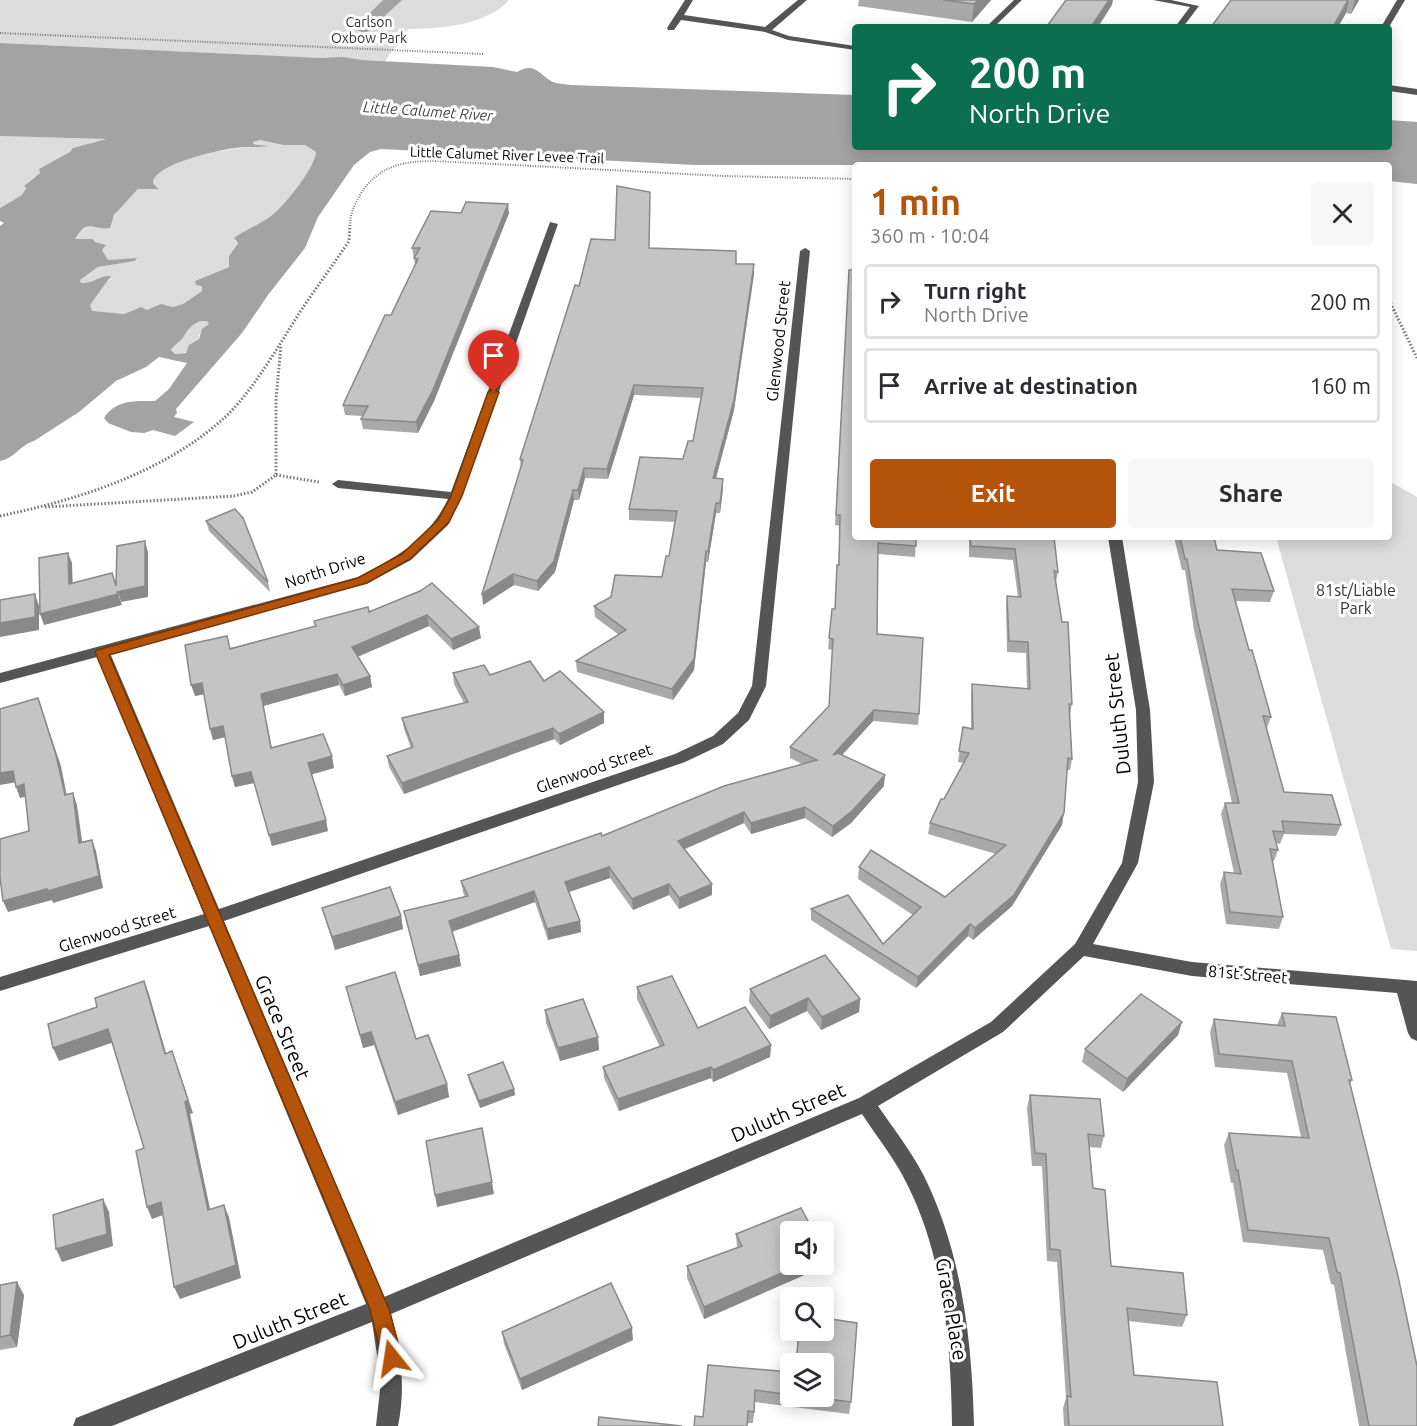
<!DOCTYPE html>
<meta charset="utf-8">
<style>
:root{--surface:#fff;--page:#f7f7f7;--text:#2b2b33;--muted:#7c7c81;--line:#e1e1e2;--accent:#b45309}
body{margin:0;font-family:Ubuntu,sans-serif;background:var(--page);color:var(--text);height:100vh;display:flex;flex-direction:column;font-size:22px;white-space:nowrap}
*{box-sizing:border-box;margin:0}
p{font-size:20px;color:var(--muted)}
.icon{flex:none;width:33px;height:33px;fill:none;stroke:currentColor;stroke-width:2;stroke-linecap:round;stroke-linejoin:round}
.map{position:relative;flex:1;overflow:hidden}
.details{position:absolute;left:852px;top:162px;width:540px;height:378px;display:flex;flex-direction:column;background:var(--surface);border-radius:6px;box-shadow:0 3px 15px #0003}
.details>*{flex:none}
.guide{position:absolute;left:852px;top:24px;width:540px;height:126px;border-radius:6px;box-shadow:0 3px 15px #0003;background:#0b6e4f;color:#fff;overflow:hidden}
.tools{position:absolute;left:780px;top:1221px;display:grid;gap:12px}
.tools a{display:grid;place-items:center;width:54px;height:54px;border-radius:6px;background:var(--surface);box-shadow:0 3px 15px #0003;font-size:30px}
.pin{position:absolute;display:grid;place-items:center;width:51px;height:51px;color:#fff;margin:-62px -26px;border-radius:50% 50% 50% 0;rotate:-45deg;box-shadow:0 0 6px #0007}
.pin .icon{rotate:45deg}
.me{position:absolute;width:66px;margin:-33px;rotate:345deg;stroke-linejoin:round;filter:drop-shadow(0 0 4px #0008)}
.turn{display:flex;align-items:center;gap:21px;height:126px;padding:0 18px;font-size:27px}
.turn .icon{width:78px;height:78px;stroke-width:2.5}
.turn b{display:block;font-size:42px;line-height:51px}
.round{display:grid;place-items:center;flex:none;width:63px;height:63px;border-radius:6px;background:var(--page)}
.headline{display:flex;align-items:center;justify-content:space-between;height:102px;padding:0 18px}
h1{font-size:36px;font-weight:600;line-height:45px;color:var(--accent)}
.button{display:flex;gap:12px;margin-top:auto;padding:12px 18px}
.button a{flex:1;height:69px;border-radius:6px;background:var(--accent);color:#fff;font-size:24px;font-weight:600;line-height:69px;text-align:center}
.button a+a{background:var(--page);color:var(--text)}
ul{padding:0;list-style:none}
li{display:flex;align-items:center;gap:18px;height:75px;margin:0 12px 9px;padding:0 6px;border:3px solid var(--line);border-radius:6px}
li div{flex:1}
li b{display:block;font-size:22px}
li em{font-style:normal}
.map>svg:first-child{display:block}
.green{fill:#dcdcdc}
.water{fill:#a3a3a3;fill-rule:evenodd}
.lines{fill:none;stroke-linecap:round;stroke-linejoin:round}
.path-far1{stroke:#777;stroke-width:2;stroke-dasharray:1 1.5;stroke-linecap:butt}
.path{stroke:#777;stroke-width:3;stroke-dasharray:1.5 2;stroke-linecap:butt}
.minor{fill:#555;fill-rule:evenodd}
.wall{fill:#a9a9a9}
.shaded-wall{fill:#898989}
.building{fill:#c4c4c4;stroke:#898989;stroke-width:1.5}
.route{fill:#b45309;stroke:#753606;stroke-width:1.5}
.labels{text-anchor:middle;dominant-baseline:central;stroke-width:6;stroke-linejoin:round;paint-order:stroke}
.far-park-label{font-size:14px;fill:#333;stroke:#fff}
.far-street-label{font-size:14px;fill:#000;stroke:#fff}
.far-water-label{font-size:15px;font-style:italic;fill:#444;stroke:#fff}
.street-label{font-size:16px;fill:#000;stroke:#fff}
.park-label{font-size:16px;fill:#333;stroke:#fff}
.near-street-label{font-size:20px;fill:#000;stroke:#fff}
</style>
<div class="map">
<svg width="1417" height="1426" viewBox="0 0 1417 1426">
<rect width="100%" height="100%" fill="#fff"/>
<g class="green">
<path d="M0 0H509C488 25 439 29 408 29L385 61 0 43Z"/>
<path d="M0 136 106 139 90 143 39 169 40 173 28 182 22 195 0 208Z"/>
<path d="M260 140 283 145H305L316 152C315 171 284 204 270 217 261 225 245 232 234 241L238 242 229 256V267L195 281 202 286V291L183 304 173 307 167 305 147 310 141 307 124 314 92 312 89 305 104 283 111 279 92 284H81L80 280 98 267 135 261 137 259 108 260 102 250 105 245 95 242 93 239 75 240C83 227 90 222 105 229 111 223 112 218 117 212 123 203 131 196 139 189L159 188 153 183C155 158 242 146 263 147L261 145 253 144V142Z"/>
<path d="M201 321H207L209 324 199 335V339L187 352 175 354 171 350C174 345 178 343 182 339 188 330 190 325 201 321Z"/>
<path d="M1389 481 1417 497V951L1391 949 1276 537H1389Z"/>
</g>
<g class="water">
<path d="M383 0H402L366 33 356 30 362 21Z"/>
<path d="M0 43 321 58 343 57 362 60 493 67 517 72C534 62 538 73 551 81 556 84 565 84 571 85L855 95V147H1389V120L1417 122V184L1389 181V165H695L381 149 370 152 354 165 318 217 305 248 268 295 242 333 176 409 177 413 174 417 194 422 175 436 153 430 144 433 131 432 108 423 104 418C116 399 136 401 155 401L169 389 187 363 159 357 146 367 116 381 79 412 34 441C20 445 15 458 0 461V226L4 223 0 221V208L22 195 26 188 24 186 40 173 39 169 70 152 73 148 106 139 0 136ZM260 140 283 145H305L316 152C315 169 281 210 267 219 256 226 244 231 234 238L238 243 229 256V267L195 281 196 285 202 286V291L183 304 173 307 161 304 147 310 141 307 124 314 92 311 90 305 111 276C100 275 93 284 81 283L80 280 98 267 135 261 137 258 108 260 102 250 106 245 95 242 93 239H75C89 217 92 231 110 228L114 215 138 189H159L153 183C154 164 218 150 236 148 246 146 258 148 268 146L253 144V142ZM201 321H207L209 324 202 329 199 339 189 345 186 353 175 354 171 350C174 345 178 343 182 339 188 330 190 325 201 321Z"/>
</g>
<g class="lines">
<g class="path-far1">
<path d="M0 33 483 54"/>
<path d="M350 226C350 215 354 205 360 195 379 164 405 161 438 161L724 176 855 179"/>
</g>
<g class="path">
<path d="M1389 300 1417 358"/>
<path d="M276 475 319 482"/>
<path d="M45 507 234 496 252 492 276 475V400L281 345"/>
<path d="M0 516C77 500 163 473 223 419 252 393 279 345 300 312 316 288 333 265 349 241L350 225"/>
</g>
<g class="minor">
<path d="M685 0H693L684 15 765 27 798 0H807L772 30 789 36 855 46V50L788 40 765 32 681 20 674 30H668L667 28Z"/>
<path d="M1014 0H1022L994 27H986Z"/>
<path d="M1153 0H1171L1199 6 1183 27H1175L1190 7Z"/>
<path d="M1397 0H1405L1389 27H1381Z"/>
<path d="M1389 85 1417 89V95L1389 91Z"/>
<path d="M550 222 558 224 462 496 448 525 411 560 368 583 110 653 219 909 675 754 713 736 738 713 752 686 800 251 805 248 810 251 766 686 749 720 723 744 685 762 224 921 384 1297 859 1098 991 1022 1075 944 1122 863 1138 782 1136 710 1108 537H1122L1150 710 1154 782 1138 863 1093 944 1192 962 1417 981V1041L1411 1038 1408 1033 1397 993 1192 976 1084 956 1003 1032 878 1106C894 1129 911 1151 924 1176 962 1253 972 1340 974 1426H952C951 1345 944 1257 907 1184 895 1159 877 1137 862 1114L391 1314C401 1352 406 1387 398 1426H376L381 1381 372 1322 112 1426H73L76 1418 366 1304 209 926 0 991V977L204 914 97 657 0 683V673L358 577C398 556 427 541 448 499L338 488 332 484 338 480 451 492Z"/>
</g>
</g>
<g class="wall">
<path d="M859 0H991L972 22 858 6Z"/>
<path d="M1231 0H1359L1351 14 1346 13 1338 27H1211Z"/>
<path d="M461 213H509L434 401 418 433 363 429 361 419 363 416 345 415 343 405 391 315 415 265 412 248Z"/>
<path d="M650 248 736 264 754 274 734 410 716 478 723 489 720 513H716L708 562H706L694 670 673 700 577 672 576 661 619 635 595 617 594 606 662 577 669 556 676 522 629 520V509L683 459 693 441 701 398 634 395 608 479 585 478 579 500H574L555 572 538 591 514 585 483 605 521 469 520 459 579 286Z"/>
<path d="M849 279 855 537H916L915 557 878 554 877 634 919 714 918 725 873 721 842 755 884 786 851 823 832 837 805 818 751 834 744 823 684 849 712 895 679 909 669 895 633 910 610 878 569 892 580 921 581 932 548 940 535 902 452 932 459 955 461 966 420 976 404 911 465 897 463 892 461 881 602 836 802 764 790 758V747L829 706 832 650 828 649 832 609H835L838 565 840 526 835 525Z"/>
<path d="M206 521 268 582 270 592 209 531Z"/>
<path d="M969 537H1054L1058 572 1056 582 1072 704 1070 715 1072 759 1070 770H1067L1062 825 1012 906 973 940 968 936 916 988 811 920V909L883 944 913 915 858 879 859 867 945 897 996 854 928 834 930 823 964 763 958 762 963 727 971 729V696L972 684 1027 689 1026 653 1007 652 1006 607 1007 596 1018 597 1013 560 969 557Z"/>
<path d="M1174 537H1214L1217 550 1274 591 1270 602 1235 601 1249 650 1271 717 1267 728 1284 792 1341 825 1336 836 1284 834 1280 844 1276 843 1278 850 1274 861H1272L1283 917 1279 929 1226 924 1220 884 1224 872 1234 873 1221 814 1225 803H1232L1194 630 1185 570H1182Z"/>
<path d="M420 591 481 638 453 650 429 626 358 656 370 676 372 687 345 696 339 685 263 706 272 748 334 768 311 774 328 831 272 846 254 783 235 787 232 776 225 737 213 740 204 694 195 696 230 648 316 626 314 621 369 612Z"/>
<path d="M453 673 490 675 544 681 604 723 560 745 554 739 404 794 389 767 387 756 411 748 404 729 402 718 464 703 454 684Z"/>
<path d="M322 908 401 916 403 929 335 950Z"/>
<path d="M346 987 416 1039 447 1084 449 1097 398 1115 374 1045 363 1048Z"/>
<path d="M637 987 698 1028 771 1045 770 1057 713 1082 711 1078 619 1111 604 1078 603 1067 660 1047 637 999Z"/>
<path d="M750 989 860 999 859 1012 821 1030 807 1011 769 1029 749 1002Z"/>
<path d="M545 1010 598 1037 599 1050 560 1061 546 1023Z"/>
<path d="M1282 1013 1352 1080 1350 1084 1417 1426H1359L1334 1285 1331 1284 1323 1250 1243 1242 1233 1183H1231L1224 1145 1229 1133 1301 1137 1287 1073 1215 1067 1210 1032 1214 1019 1277 1025Z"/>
<path d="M1182 1022 1178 1035 1123 1092 1082 1062 1085 1049Z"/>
<path d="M468 1075 514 1089 515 1095 480 1108 469 1081Z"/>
<path d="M1030 1095 1104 1136 1101 1148 1089 1147 1093 1188 1111 1266 1187 1315 1182 1327 1128 1321 1134 1375 1223 1426H1064L1063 1408 1066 1398 1057 1262 1047 1261 1042 1166H1032L1027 1108Z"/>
<path d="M736 1234 825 1266 704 1319 687 1278V1266L737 1248Z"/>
<path d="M0 1285 24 1295 17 1347 0 1350Z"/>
<path d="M502 1332 633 1340 522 1390 504 1344Z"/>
<path d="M790 1372V1396H824L851 1402 849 1414 755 1402 753 1423H748L747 1426H694L703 1417Z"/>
</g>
<g class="shaded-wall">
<path d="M978 0H991L972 22 974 4Z"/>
<path d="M1109 0H1113L1112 5 1098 27H1091Z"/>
<path d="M1348 0H1349L1346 13 1338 27H1333Z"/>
<path d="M1355 0H1359L1351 14Z"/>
<path d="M508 204 509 213 434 401 418 433 416 422Z"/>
<path d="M754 264V274L734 410 713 489V478Z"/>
<path d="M634 385V395L608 479 607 469Z"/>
<path d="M584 468 585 478 579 500 578 490Z"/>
<path d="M723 479V489L720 513V503Z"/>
<path d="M573 490 574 500 555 572 538 591 537 581Z"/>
<path d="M716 503V513L708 562V551Z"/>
<path d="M145 541 148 552V597L121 602 112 573 118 592Z"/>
<path d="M706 551V562L694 670 673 700 672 689Z"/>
<path d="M68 553 72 563 73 595 69 584Z"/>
<path d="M513 574 514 585 483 605 482 594Z"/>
<path d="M35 594 39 606V630L0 637V623Z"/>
<path d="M118 594 122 605 44 625 40 614Z"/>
<path d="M427 615 429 626 355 658 352 647Z"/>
<path d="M479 627 481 638 453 650 451 639Z"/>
<path d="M337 674 339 685 263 706 274 760 261 694Z"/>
<path d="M370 676 372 687 345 696 343 685Z"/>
<path d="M202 683 205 694 195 696 191 685Z"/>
<path d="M38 698 61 766 69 807 65 795Z"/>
<path d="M874 710 873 721 832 766 833 755Z"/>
<path d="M604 712V723L560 745 559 734Z"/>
<path d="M223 726 226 737 213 740 210 729Z"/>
<path d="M553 728 554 739 404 794 402 783Z"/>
<path d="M332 756 334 768 310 775 308 763Z"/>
<path d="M13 771 17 782 0 785V773Z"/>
<path d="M251 772 254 783 235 787 232 776Z"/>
<path d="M885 775 884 786 851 823 832 837 833 826Z"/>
<path d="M24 784 28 796 20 798 16 787Z"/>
<path d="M73 793 77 805 84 855 79 843Z"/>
<path d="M805 807V818L751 834V823Z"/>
<path d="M744 812V823L678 852V841Z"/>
<path d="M1064 813 1062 825 1012 906 973 940 975 928Z"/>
<path d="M326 820 328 831 272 846 269 835Z"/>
<path d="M92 840 96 851 103 888 53 903 52 900 8 912 3 901Z"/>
<path d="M609 867 610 878 566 893 565 882Z"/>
<path d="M669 884V895L633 910 632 899Z"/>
<path d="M712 884V895L679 909V898Z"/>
<path d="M534 891 535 902 451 932 449 921Z"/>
<path d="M401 916 403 929 335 950 332 937Z"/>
<path d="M580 921 581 932 548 940 547 929Z"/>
<path d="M970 924 968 936 916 988 918 977Z"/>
<path d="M459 955 461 966 420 976 418 965Z"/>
<path d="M144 981 149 994 170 1067 165 1054Z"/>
<path d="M808 998 807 1011 769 1029 770 1016Z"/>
<path d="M860 999 859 1012 821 1030 822 1017Z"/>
<path d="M1182 1022 1178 1035 1123 1092 1127 1079Z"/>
<path d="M108 1029 114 1042 59 1061 53 1048Z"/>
<path d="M371 1032 374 1045 363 1048 360 1035Z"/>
<path d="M598 1037 599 1050 560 1061 558 1048Z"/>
<path d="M771 1045 770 1057 713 1082V1070Z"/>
<path d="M172 1051 193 1113 190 1114 213 1223 208 1210Z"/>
<path d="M711 1067V1078L619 1111 618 1099Z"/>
<path d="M447 1084 449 1097 398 1115 395 1102Z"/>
<path d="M514 1089 515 1095 480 1108 479 1101Z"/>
<path d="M492 1182 494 1194 437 1207 435 1195Z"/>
<path d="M103 1199 109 1212 113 1246 62 1262 56 1249Z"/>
<path d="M161 1202 166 1214 152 1219 147 1207Z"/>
<path d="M224 1205 229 1217 241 1278 180 1299 174 1287Z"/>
<path d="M826 1254 825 1266 704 1319V1307L802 1264H824V1255Z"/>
<path d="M17 1282 24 1295 17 1347 10 1335Z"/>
<path d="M632 1328 633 1340 522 1390 520 1379Z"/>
</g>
<g class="building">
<path d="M943 0H978L974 4Z"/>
<path d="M1066 0H1109L1091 27H1058L1047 26Z"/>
<path d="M1231 0H1348L1334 25H1329L1328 27H1211Z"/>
<path d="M617 186 650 192 649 248 736 251V264H754L734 400 713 478 723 479 720 503H716L708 551H706L694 659 672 689 576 661 626 630 594 606 611 597 615 575 662 577 666 556H669L677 511 629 509 640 457 683 459 688 441H693L703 388 634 385 607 469 584 468 578 490H573L554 561 537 581 513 574 482 594 523 460 520 459 575 285 579 286 591 239 615 240Z"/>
<path d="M466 202 508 204 433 390 416 422 361 419 368 406 343 405 385 315H391L418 259 414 258 420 248H412L431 211 461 213Z"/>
<path d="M849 270H855V537H916V546L878 543 877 634 923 638 919 714 874 710 833 755 838 753 885 775 852 811 833 826 805 807 751 823 744 812 678 841 712 884 679 898 669 884 632 899 609 867 565 882 580 921 547 929 534 891 449 921 459 955 418 965 404 911 468 896 461 881 601 833 602 836 724 786 817 760 790 747 829 706 833 639 829 638 832 609H835L837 565H839L840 515H836Z"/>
<path d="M235 509 243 518 268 582 206 521Z"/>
<path d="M970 537H1054L1058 572 1054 571 1062 622H1068L1072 704H1069L1072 759 1068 758 1064 813 1014 895 975 928 970 924 918 977 811 909 848 895 883 944 921 907 859 867 871 850 945 897 1006 845 930 823 941 799H944L969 753 959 751 963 727 973 729 972 684 1030 689 1028 642 1009 641 1007 596 1021 597 1015 549 971 546Z"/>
<path d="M1180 537H1214L1217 550 1261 553 1274 591 1232 589 1249 650H1252L1271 717 1263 716 1284 792 1332 795 1341 825 1282 821 1284 832 1273 831 1278 850 1270 849 1283 917 1230 912 1224 872 1241 874 1225 803H1239L1197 618 1187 559H1185Z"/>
<path d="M145 541V586L117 592 118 594 40 614 39 558 68 553 69 584 112 573 116 586 117 546Z"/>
<path d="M432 583 479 627 451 639 427 615 352 647 370 676 343 685 337 674 261 694 271 748 323 734 332 756 308 763 326 820 269 835 251 772 232 776 223 726 210 729 202 683 191 685 185 645 227 636 230 649 316 626 314 621 368 607 369 612 420 591Z"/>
<path d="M35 594V617L0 623V600Z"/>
<path d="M530 661 544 681 560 671 604 712 559 734 553 728 402 783 387 756 413 747 402 718 468 702 453 673 484 665 490 675Z"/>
<path d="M38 698 56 755 65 795 73 793 79 843 92 840 99 876 48 891 47 889 3 901 0 878V839L29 831 24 784 16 787 13 771 0 773V709Z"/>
<path d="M390 887 401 916 332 937 322 908Z"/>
<path d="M825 955 860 999 822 1017 808 998 770 1016 750 989Z"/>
<path d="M395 972 416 1039 428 1035 447 1084 395 1102 371 1032 360 1035 346 987Z"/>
<path d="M672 976 698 1028 745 1007 771 1045 713 1070 711 1067 618 1099 603 1067 664 1045 637 987Z"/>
<path d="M144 981 165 1054 172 1051 188 1100 185 1102 208 1210 224 1205 236 1265 174 1287 161 1202 147 1207 136 1151 144 1148 108 1029 53 1048 48 1024 97 1007 95 998Z"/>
<path d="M1141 994 1182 1022 1127 1079 1085 1049Z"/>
<path d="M583 999 598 1037 558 1048 545 1010Z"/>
<path d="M1282 1013 1336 1017 1352 1080H1349L1398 1276 1417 1366V1426H1369L1340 1273 1337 1272 1329 1238 1248 1230 1238 1170H1236L1229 1133 1309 1138 1292 1061 1219 1054 1214 1019 1285 1026Z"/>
<path d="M503 1062 514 1089 479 1101 468 1075Z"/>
<path d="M1030 1095 1100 1099 1104 1136 1088 1134 1093 1188 1105 1190 1111 1266 1183 1273 1187 1315 1127 1308 1134 1375 1217 1382 1223 1426H1069L1067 1396 1071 1397 1060 1250 1050 1249 1046 1154 1035 1153Z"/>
<path d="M482 1128 492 1182 435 1195 426 1141Z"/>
<path d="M103 1199 107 1234 56 1249 53 1215Z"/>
<path d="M801 1208 814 1232H790V1264H802L704 1307 687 1266 742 1246 736 1234Z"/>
<path d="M17 1282 10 1335 0 1337V1285Z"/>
<path d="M611 1283 632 1328 520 1379 502 1332Z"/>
<path d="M824 1318 857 1323 851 1402 805 1396H824V1364H796L799 1330H824Z"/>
<path d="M708 1365 790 1372V1395L755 1390 754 1412 748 1411 747 1426H694L695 1416 703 1417Z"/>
<path d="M599 1417 682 1426H598Z"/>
</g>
<path class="route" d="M494 389 499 392 462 496 449 522 410 559 367 583 109 655 389 1309 402 1358 399 1365 392 1368 385 1365 382 1358 370 1309 95 652 97 650 358 578 402 554 438 520 451 496 488 392Z"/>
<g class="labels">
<g class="far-park-label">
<text x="369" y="22">Carlson<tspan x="369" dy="16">Oxbow Park</tspan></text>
</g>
<g class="far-street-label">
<text transform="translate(507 155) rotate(2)">Little Calumet River Levee Trail</text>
</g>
<g class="far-water-label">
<text transform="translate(428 111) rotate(4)">Little Calumet River</text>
</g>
<g class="street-label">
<text transform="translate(778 341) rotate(-84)">Glenwood Street</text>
<text transform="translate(325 570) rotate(-18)">North Drive</text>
<text transform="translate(594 768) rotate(-19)">Glenwood Street</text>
<text transform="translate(117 929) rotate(-17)">Glenwood Street</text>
<text transform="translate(1248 974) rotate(5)">81st Street</text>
</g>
<g class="park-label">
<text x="1356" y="590">81st/Liable<tspan x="1356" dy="18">Park</tspan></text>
</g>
<g class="near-street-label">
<text transform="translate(1117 714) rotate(-96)">Duluth Street</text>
<text transform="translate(283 1027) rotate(67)">Grace Street</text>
<text transform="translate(788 1112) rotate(-23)">Duluth Street</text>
<text transform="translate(952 1309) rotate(80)">Grace Place</text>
<text transform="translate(290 1320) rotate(-22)">Duluth Street</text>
</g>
</g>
</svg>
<div class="tools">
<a><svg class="icon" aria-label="sound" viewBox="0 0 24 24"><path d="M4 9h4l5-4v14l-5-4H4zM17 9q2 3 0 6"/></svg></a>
<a><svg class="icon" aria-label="search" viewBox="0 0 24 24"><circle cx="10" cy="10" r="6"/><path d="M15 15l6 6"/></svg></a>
<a><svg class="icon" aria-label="layers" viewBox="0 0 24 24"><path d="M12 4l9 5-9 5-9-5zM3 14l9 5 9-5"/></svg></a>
</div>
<div class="pin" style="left:494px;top:392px;background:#d93025"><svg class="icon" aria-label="arrive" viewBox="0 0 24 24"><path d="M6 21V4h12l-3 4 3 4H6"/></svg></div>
<svg class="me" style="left:392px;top:1358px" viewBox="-20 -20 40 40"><path d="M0-17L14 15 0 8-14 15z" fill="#b45309" stroke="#fff" stroke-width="4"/></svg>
<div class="guide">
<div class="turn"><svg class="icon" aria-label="right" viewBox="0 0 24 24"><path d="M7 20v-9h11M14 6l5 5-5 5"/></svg><div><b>200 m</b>North Drive</div></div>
</div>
<section class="details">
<div class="headline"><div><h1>1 min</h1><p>360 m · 10:04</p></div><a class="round"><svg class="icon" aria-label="close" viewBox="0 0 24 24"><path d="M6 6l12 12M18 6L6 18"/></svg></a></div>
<ul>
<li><svg class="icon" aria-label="right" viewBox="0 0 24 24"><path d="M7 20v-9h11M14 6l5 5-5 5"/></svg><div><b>Turn right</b><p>North Drive</p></div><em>200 m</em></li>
<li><svg class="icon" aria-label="arrive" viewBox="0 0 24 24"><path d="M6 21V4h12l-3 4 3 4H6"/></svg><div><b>Arrive at destination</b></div><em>160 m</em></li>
</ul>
<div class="button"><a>Exit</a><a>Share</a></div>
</section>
</div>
